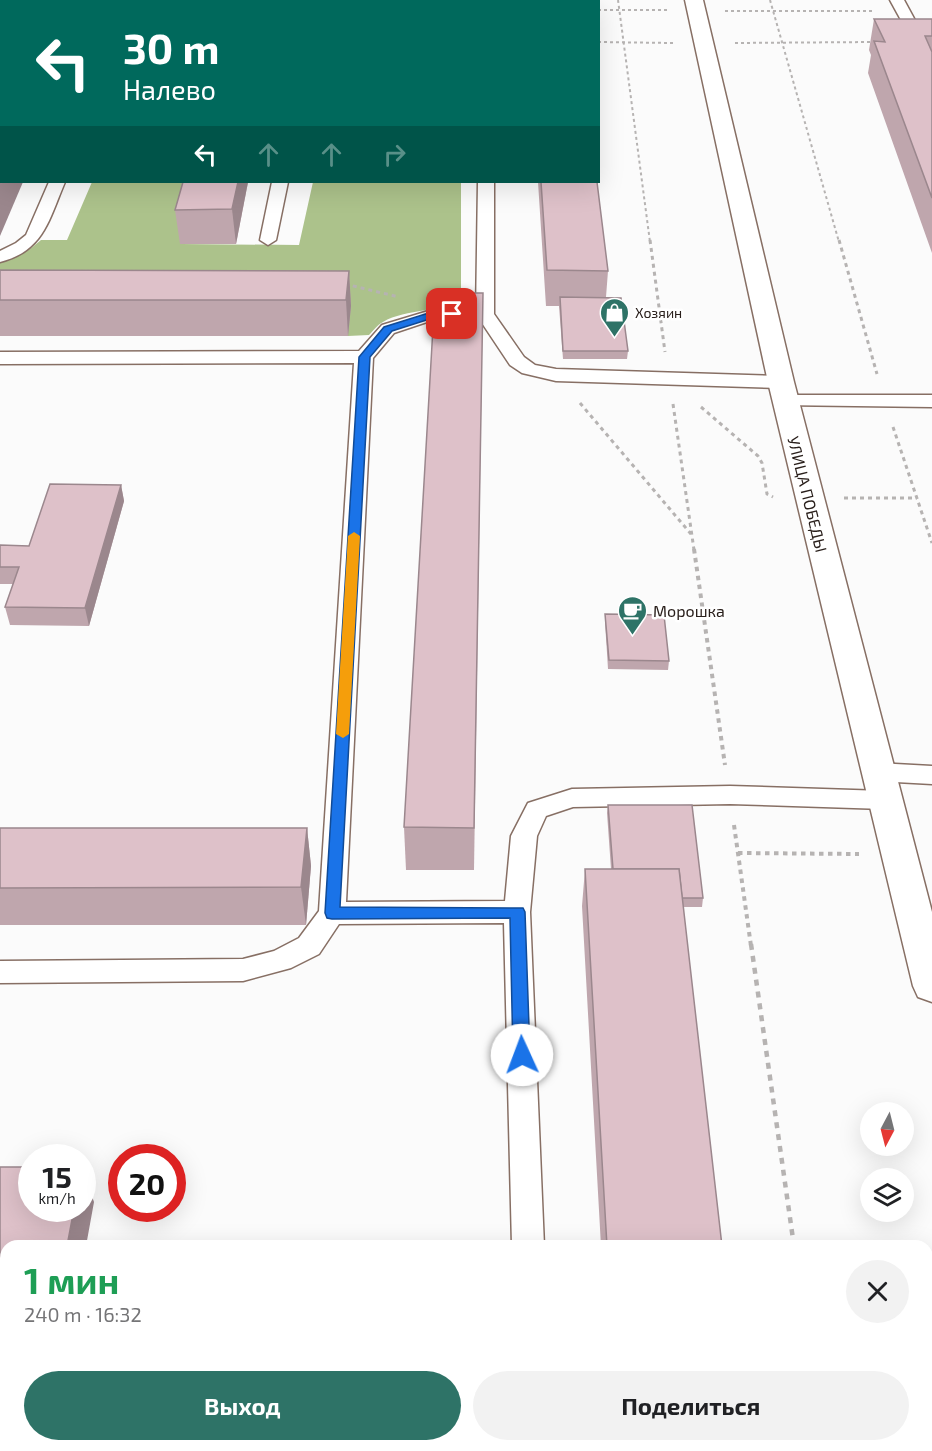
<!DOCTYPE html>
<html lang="ru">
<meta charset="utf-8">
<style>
:root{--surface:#fff;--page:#f2f2f2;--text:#202124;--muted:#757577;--accent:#2e7367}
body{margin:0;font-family:"Exo 2",sans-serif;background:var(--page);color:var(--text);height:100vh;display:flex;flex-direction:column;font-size:22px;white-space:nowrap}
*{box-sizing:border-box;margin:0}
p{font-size:20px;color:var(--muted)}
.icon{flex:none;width:33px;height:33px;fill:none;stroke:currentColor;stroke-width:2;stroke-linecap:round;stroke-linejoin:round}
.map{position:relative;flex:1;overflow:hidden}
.details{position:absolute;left:0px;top:1240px;width:933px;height:212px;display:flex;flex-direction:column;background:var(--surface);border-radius:18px 18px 0 0;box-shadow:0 6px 24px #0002}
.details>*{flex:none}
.top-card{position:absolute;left:0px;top:0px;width:600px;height:183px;box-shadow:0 6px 24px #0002;background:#00695c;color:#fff;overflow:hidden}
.needle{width:39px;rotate:187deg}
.tools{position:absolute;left:860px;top:1102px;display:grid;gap:12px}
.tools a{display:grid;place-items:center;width:54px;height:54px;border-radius:50%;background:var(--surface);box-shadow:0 6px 24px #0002;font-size:30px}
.speed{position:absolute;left:18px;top:1144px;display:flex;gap:12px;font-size:30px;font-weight:700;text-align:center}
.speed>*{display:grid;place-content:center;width:78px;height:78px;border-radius:50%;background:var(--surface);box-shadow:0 6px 24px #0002;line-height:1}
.speed small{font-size:15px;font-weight:400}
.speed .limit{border:9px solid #d22;background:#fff;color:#111}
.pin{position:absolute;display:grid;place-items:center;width:51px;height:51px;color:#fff;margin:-26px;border-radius:12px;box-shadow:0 3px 9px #0006}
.me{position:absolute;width:66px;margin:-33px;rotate:358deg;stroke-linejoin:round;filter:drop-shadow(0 0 4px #0008)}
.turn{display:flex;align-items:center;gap:21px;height:126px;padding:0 24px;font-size:27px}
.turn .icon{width:78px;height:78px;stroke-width:2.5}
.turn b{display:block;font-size:42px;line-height:51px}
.lanes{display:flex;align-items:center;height:57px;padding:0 24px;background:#0003;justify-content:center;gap:30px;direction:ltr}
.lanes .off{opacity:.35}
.round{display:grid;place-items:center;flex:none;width:63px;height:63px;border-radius:32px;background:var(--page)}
.head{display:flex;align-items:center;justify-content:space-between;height:102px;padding:0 24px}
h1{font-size:36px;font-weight:700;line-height:45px;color:#1e9e55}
.cta{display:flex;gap:12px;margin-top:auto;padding:12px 24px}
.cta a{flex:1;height:69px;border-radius:36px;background:var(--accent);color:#fff;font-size:24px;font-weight:700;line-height:69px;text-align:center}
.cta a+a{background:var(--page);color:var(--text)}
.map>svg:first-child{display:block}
.forest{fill:#acc28b}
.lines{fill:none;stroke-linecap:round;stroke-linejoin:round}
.service-casing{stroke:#876f64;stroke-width:3}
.tertiary-casing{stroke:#876f64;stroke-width:3}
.path-far3{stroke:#b6b3b2;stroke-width:2;stroke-dasharray:3 3;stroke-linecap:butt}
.path-far2{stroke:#b6b3b2;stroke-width:3;stroke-dasharray:4 4;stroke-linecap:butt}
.path-far1{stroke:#b6b3b2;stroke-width:4;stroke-dasharray:4.5 4.5;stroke-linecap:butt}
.path{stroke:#b6b3b2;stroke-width:4.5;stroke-dasharray:6 6;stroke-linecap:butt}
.service{fill:#fff;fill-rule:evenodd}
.tertiary{fill:#fff;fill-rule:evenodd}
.wall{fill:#bfa6ad}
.shaded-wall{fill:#9b878d}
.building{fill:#dec1c9;stroke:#9b878d;stroke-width:1.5}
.route{fill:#1a73e8;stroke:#114b97;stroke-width:1.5}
.slow{fill:#f59e0b}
.labels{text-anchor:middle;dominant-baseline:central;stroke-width:5;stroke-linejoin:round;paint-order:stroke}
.far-poi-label{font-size:14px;fill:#2a201c;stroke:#fff;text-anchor:start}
.street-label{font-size:16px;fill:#2a201c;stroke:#fff}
.poi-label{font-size:16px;fill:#2a201c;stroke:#fff;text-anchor:start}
</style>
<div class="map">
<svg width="932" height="1451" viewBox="0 0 932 1451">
<rect width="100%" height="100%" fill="#fbfbfb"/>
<path class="forest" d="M92 182H196L181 244 299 245 313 182H461V293C444 314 406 308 383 322 377 325 373 331 369 335L348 336 0 305V263L30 249 41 240H67Z"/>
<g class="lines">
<defs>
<g id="service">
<rect x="243" y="0" width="14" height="2"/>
<path d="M890 0H904L930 48 928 51H918Z"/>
<path d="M0 69H2L0 80Z"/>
<path d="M49 182H65C49 219 44 251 0 262V251L16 243 26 235Z"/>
<path d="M272 182H288L276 240 268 245 260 240Z"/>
<path d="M478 182H494V314L524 357 535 365 556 369 781 376 788 378 790 382 788 386 781 388 556 381 522 373 510 365 476 314Z"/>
<path d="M435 309 473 310 476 314 473 318 436 319 394 333 373 358 346 902 505 901 511 836 528 803 572 789 730 786 884 791 893 793 897 800 893 807 884 809 730 804 573 807 546 816 537 836 530 912 544 1246H512L504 923 339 924 319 954 291 968 243 981 0 983V961L243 959 274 951 299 938 319 911 354 363 0 364V352L359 351 382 325Z"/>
<path d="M785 395H932V407L778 405 775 401 778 397Z"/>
<path d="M877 763 932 766V784L877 781 868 778 865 772 868 766Z"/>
<rect x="517" y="1446" width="34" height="5"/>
</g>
<path id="tertiary" d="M685 0H703L794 382 932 912V1002L918 997 913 986 768 382Z"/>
</defs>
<use href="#service" class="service-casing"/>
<use href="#tertiary" class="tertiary-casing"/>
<g class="path-far3">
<path d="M618 0 650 242"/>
<path d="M770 0 839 242"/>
<path d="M598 10H667"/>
<path d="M725 11H874"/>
<path d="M598 42 673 43"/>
<path d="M735 43 874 42"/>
</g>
<g class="path-far2">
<path d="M650 240 665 352"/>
<path d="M839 240 877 374"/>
<path d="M345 284 399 297"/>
<path d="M580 403 691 534"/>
<path d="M673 404 694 550"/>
<path d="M701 407 758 456 762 463 767 494 773 497"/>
<path d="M893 427 932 543"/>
<path d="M844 498H917"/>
</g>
<g class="path-far1">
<path d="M694 549 725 765"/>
<path d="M734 825 751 946"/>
<path d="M738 853 859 854"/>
</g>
<g class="path">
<path d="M751 944 794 1246"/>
<path d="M823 1446V1451"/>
</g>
<use href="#service" class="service"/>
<use href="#tertiary" class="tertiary"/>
</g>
<g class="wall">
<rect x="0" y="14" width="2" height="48"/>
<path d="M874 19H932V253L868 73 871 55 869 50Z"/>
<path d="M248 182 236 244H180L175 210Z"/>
<path d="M538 182H597L608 271 606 297 628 351 627 359H563L559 306H546Z"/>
<path d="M0 270 349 271 351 306 348 336H0Z"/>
<path d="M483 293 474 870H406L404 827Z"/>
<path d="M121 485 124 501 89 626 10 625 5 607 13 584H0V545L29 546Z"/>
<path d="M605 614 669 661 668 670 608 669 605 622Z"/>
<path d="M608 805 703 898 702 907H683L722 1246H601L582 906 585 869H611L607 813Z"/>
<path d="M0 828H307L311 866 306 925H0Z"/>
<path d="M612 1446H744L745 1451H612Z"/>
</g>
<g class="shaded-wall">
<path d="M2 182H23L0 236V185Z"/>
<path d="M238 182H248L236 244 232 209Z"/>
<path d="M349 271 351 306 348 336 346 300Z"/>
<path d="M121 485 124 501 89 626 85 608Z"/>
<path d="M307 828 311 866 306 925 301 887Z"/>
<path d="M82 1168 94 1202 86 1246H67L74 1209H82Z"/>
<path d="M28 1446H49L48 1451H28Z"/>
</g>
<g class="building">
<rect x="0" y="14" width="2" height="17"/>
<path d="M874 19H932V36H925L932 52V198L874 41 885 42Z"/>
<path d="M0 78H2V181L0 185Z"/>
<path d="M183 182H238L232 209 175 210Z"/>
<path d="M541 182H597L608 271 547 270Z"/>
<path d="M0 270 349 271 346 300H0Z"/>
<path d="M435 293H483L474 828 404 827Z"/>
<path d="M560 297 621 298 628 351H563Z"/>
<path d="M50 484 121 485 85 608 5 607 19 567H0V545L29 546Z"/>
<path d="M605 614 664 615 669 661 609 660Z"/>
<path d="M608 805H692L703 898H682L679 869H613Z"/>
<path d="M0 828H307L301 887 0 888Z"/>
<path d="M585 869H679L722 1246H607Z"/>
<path d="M0 1167H32V1209H74L67 1246H6V1446H28V1451H0Z"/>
<path d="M619 1446H744L745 1451H619Z"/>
</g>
<path class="route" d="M435 311H452L457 314 452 317H436L392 331 370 357 340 907 523 908 525 912 530 1055 528 1060 522 1062 516 1060 513 1055 510 918 332 919 327 918 325 913 359 357 384 327Z"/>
<path class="slow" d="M354 532 360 536 349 734 343 738 336 734 348 536Z"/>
<defs>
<symbol id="shop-pin" viewBox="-11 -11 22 30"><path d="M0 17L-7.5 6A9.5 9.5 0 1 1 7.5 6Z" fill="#2e7367" stroke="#fff"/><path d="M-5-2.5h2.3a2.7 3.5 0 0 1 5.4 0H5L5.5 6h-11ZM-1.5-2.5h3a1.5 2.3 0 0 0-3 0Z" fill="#fff"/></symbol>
<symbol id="cafe-pin" viewBox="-11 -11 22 30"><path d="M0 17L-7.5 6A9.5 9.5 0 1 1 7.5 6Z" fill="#2e7367" stroke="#fff"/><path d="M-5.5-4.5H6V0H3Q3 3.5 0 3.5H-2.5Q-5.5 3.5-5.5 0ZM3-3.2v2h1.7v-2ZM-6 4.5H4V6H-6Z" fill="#fff"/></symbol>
</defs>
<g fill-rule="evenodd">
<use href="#shop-pin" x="598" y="296" width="33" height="45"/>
<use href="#cafe-pin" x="616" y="594" width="33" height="45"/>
</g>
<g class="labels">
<g class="far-poi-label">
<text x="635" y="312">Хозяин</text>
</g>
<g class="street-label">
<text transform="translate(808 494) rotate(76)">УЛИЦА ПОБЕДЫ</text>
</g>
<g class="poi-label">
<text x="653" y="610">Морошка</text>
</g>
</g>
</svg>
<div class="tools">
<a><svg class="needle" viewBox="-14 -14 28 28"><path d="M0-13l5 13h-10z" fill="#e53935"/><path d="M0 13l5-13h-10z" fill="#757577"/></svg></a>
<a><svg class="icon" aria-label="layers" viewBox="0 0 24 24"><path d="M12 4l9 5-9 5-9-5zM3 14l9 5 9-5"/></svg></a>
</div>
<div class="speed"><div>15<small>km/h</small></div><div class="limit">20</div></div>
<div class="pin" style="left:452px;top:314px;background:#d93025"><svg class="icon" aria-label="arrive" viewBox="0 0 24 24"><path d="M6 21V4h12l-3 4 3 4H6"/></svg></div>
<svg class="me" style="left:522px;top:1055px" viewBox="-20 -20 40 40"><circle r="19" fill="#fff"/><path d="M0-13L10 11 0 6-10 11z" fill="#1a73e8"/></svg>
<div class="top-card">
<div class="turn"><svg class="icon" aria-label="left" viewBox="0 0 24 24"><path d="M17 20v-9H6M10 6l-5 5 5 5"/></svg><div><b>30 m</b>Налево</div></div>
<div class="lanes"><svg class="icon" aria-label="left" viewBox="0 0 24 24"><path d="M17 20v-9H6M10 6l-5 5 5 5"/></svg><svg class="icon off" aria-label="ahead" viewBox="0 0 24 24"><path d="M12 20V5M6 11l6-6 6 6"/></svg><svg class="icon off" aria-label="ahead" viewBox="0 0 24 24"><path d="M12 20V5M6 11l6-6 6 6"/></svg><svg class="icon off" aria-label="right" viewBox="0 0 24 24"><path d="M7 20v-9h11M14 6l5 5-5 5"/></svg></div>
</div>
<section class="details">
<div class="head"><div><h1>1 мин</h1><p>240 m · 16:32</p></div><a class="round"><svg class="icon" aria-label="close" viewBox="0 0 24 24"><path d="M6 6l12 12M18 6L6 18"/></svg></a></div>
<div class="cta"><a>Выход</a><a>Поделиться</a></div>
</section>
</div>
